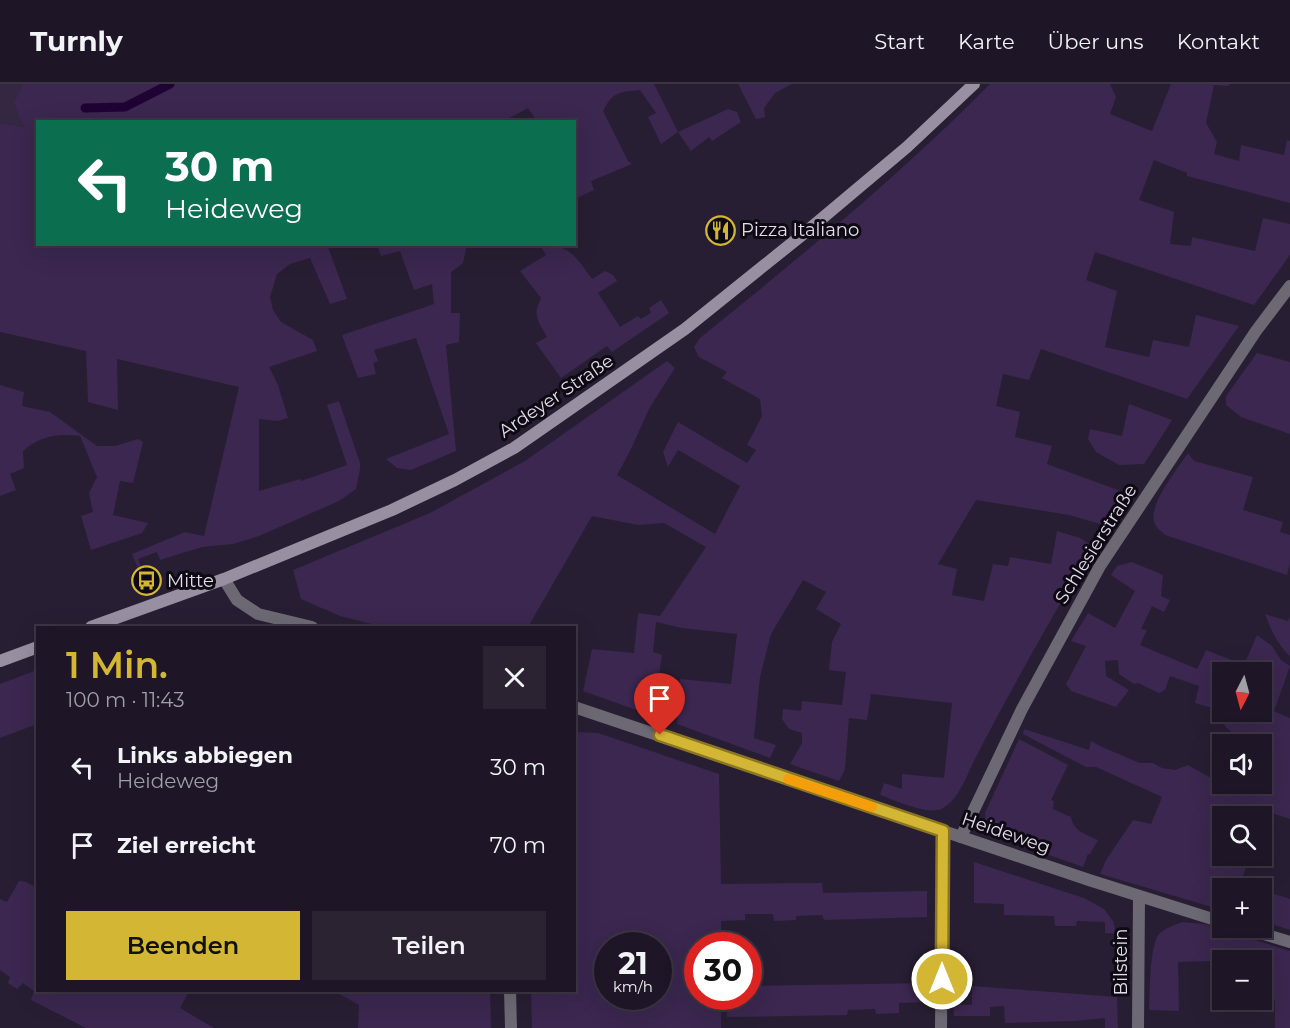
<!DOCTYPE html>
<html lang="de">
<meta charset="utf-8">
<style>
:root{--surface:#1e1626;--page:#2b2332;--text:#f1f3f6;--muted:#a19fa7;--line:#3c3543;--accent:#d4b635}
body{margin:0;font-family:Montserrat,sans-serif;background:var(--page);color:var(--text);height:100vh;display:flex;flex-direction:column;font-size:22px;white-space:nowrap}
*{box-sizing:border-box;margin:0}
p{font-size:20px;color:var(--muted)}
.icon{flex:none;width:33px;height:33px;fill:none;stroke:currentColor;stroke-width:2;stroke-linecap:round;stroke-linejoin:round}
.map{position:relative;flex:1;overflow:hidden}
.drawer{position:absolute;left:36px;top:542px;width:540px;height:366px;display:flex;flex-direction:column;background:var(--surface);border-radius:0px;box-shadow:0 6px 24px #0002,0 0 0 2px var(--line)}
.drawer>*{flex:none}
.guide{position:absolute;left:36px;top:36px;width:540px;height:126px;border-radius:0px;box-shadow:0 6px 24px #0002,0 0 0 2px var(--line);background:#0b6e4f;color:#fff;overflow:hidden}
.needle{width:39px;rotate:186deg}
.tools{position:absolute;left:1212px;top:578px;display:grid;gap:12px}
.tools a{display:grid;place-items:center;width:60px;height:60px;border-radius:0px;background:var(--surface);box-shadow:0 6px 24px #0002,0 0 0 2px var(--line);font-size:30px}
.speed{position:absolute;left:594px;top:848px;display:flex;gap:12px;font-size:30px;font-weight:700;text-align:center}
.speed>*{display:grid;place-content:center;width:78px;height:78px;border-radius:50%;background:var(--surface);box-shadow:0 6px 24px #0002,0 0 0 2px var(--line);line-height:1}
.speed small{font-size:15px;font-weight:400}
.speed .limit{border:9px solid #d22;background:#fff;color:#111}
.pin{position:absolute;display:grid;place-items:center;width:51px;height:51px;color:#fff;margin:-62px -26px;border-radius:50% 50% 50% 0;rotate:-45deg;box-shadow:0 0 6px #0007}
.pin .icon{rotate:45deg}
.me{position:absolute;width:66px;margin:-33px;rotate:0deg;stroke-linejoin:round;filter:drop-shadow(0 0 4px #0008)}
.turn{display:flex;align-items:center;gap:21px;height:126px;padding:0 30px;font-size:27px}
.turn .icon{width:78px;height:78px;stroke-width:2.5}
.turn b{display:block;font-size:42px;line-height:51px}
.round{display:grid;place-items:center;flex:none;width:63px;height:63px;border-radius:0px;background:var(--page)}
.head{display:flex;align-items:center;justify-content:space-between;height:102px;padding:0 30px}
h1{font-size:36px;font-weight:600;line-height:45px;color:var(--accent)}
.primary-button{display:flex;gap:12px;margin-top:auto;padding:12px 30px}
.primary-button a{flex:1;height:69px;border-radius:0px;background:var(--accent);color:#111;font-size:24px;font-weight:600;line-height:69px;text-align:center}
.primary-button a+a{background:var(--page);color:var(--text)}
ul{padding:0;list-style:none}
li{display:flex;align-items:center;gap:18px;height:78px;padding:0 30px}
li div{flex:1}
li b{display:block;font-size:22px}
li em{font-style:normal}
header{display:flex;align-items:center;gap:36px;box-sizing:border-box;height:84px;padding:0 30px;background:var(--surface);border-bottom:2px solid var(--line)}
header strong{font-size:28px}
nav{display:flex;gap:33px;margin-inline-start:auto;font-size:21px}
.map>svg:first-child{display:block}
.built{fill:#342741}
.green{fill:#3b274f;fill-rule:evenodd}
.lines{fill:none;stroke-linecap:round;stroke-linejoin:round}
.stream{stroke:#1f0334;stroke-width:9}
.street{stroke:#6d6974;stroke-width:12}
.secondary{stroke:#9890a2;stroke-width:12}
.route-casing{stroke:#8a7622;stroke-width:15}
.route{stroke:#d4b635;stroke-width:10}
.slow{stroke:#f59e0b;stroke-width:10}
.labels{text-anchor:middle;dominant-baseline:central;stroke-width:6;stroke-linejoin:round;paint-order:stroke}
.poi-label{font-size:18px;fill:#e3dceb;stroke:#0e0a13;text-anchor:start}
.street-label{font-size:18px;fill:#e3dceb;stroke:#0e0a13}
</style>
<header>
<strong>Turnly</strong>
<nav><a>Start</a><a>Karte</a><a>Über uns</a><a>Kontakt</a></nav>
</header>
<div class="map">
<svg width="1290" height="944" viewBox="0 0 1290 944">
<rect width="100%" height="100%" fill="#281e33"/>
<path class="built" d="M0 0H94L38 38 37 45 0 39Z"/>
<g class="green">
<path d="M23 0H654L678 48 728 25 737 28 741 38 712 57 709 53 691 67 678 48 661 60 648 33 656 29 640 6C619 8 613 8 603 27L628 77 632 80 591 97 594 106 575 115 574 38 537 37 528 24 502 38H38V160L332 161 328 163 347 215 330 220 310 174 290 180 277 190 270 213 273 226 281 238 313 256 317 267 269 283 278 301 288 334 278 337 259 335V407L300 395 301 397 347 381 327 321 339 317 360 379V385L356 405 339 417 259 452 233 460 202 463 160 476 157 468 138 475 141 483 138 484 132 470 185 448 204 452 239 303 117 275 118 326 88 318 86 267 0 248V39L25 43 19 33 14 19Z"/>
<path d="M738 0H792L775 9 764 24 765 33 756 35Z"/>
<path d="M990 0H1110L1116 13 1110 30 1152 47 1171 0H1230L1228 2 1214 1 1206 39 1217 58 1214 70 1239 77 1241 61 1284 71 1287 56 1290 57V119L1187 92V89L1154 76 1139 116 1174 128 1170 160 1191 162 1192 153 1255 167 1263 134 1290 140V171L1254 221 1095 168 1086 196 1117 207 1105 263 1149 273 1153 256 1189 263 1196 231 1239 242 1187 315 1041 265 1029 296 1003 290 996 322 1020 328 1015 353 1052 362 1047 380 1126 409 1104 441 1069 431 976 416 938 480 957 485 952 511 984 517 993 480 1008 482 1010 473 1051 480 1057 447 1080 454 1093 462C1053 532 1013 601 976 673 967 690 959 717 941 725 926 731 895 716 880 711L884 699 902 705V690L944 694 952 619 871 610 867 636 849 634 845 685 839 697 790 680 802 659V649L789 645 782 635 783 625 801 627 802 617 842 621 846 588 829 586 832 558 841 540 816 525 826 508 803 496 771 550 760 593 754 654 776 661 770 674 677 640C679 625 677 610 680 595L731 600 737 550 682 544 656 538 653 568 662 571 653 632 583 607 592 565 634 569 638 529 660 532 706 463 664 439 638 441 592 432 528 543H384L340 532 301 515 293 486 430 429 525 377 667 277 675 284 650 323 630 367 617 391 715 450 740 402 678 366 668 383 663 368 678 338 747 379 756 366 747 361 762 332 760 315 722 294 727 288 699 273 694 263 700 254C800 173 899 92 990 0Z"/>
<path d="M377 161H467L463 179 451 188V229H460L459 258 446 261 456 367 411 386 397 384 386 375 449 350 416 254 374 266 378 277 373 279 376 290 358 294 342 251 434 220 432 200 414 206 400 167 381 172Z"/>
<path d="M540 161C570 160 576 173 592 195L605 187 613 191 617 197 598 209 620 243 638 232 641 235 651 229 649 224 661 216 669 229 612 268 607 262 561 294 536 259 547 253C538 237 532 232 541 214L520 187 546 171Z"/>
<path d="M1257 269 1290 278V350L1241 333 1226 321V312Z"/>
<path d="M0 301 24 308 22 322 50 328 97 362H115L138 355 143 358 133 399 120 397 113 431 148 439 142 449 91 466 81 432 93 428 89 409 97 393 80 352C59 349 39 352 23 367L24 384 10 390 16 406 0 412Z"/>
<path d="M1129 320 1172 336 1144 380 1119 381 1096 368 1088 355 1090 345 1122 352Z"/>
<path d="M1188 369 1194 377 1253 393 1243 426 1283 438 1280 448 1290 451V479L1287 491 1165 451C1162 448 1157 444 1155 440 1146 423 1178 384 1188 369Z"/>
<path d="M1132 478 1163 491 1161 512 1170 516 1164 528 1152 522 1141 545 1147 546 1140 561 1197 585 1206 566 1244 581 1257 551 1272 562 1281 576 1290 582 1274 627 1290 634V735L1265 727 1262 737V732H1222V771H1250L1239 804H1222V826L1100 790 1106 776 1133 736 1151 740 1162 713 1096 683H1086L1023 650 1024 645 1089 666 1091 657 1102 663 1140 679H1153L1162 684 1175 686 1188 681 1225 702 1227 699H1239L1246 703 1249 699H1262V660H1258L1259 657C1254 654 1252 654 1246 653 1230 651 1220 639 1216 625L1195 619 1199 602 1170 592 1165 606 1159 609 1138 599 1134 600 1119 590 1118 576 1105 577 1106 592 1129 606 1116 623 1071 607 1066 600 1086 562 1071 557 1088 529 1115 544 1135 507 1111 491 1117 482ZM1222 588H1262V627H1222Z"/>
<path d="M1265 530 1288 537 1290 533V572C1277 560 1271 546 1265 530Z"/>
<path d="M37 586V640L0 654V600Z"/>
<path d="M577 648 598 649 719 690 721 800 822 799 823 809 927 807V833L824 836 822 831 796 832V836L774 837 773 830H745V836L721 837V861H698V912H721V944H532L531 906H574V649ZM608 861H658V912H608Z"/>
<path d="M1019 655 1068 681 1051 716 1054 717 1053 725 1071 733C1073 747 1087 751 1098 756L1090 770H1088L1083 783 998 753C988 746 985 741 985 729Z"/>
<path d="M974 778 1084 814 1104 825 1113 837 1116 850 1105 849V838L1077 837 1076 842H1055L1054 832 1004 831V820L974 819Z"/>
<path d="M19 797 26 798 37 804V807L38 906H190L180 924 214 944H86L31 916 34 907 23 899 17 905 8 899 10 893 0 886V815L7 818Z"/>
<path d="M1262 806 1290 815V846L1262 837Z"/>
<path d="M1182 838 1204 840 1290 867V944H1275V916L1260 915H1262V876H1222V881L1213 882V877L1178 878 1179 927 1149 926C1150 910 1149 860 1160 849 1166 844 1174 841 1182 838Z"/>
<path d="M929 899 928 918 899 919V929L876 930 875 925 848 926 847 931 727 933 726 912H748L749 902Z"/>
<path d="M972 902 1117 913 1118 944H1105V934L1075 937 1005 939 1004 922 990 923V932H954L953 920 972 921Z"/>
<path d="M332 906H490L491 944H358L359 921Z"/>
</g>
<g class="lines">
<path class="stream" d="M85 24 125 23 170 0"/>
<g class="street">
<path d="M224 495 237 516 258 530 312 543"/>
<path d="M574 623 1089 796 1222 838"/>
<path d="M961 753 1022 625 1100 482 1256 247 1290 202"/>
<path d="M1240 843 1290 858"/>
<path d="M510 906 511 944"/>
<path d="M941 944 943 747"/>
<path d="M1138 944 1139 813"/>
</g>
<g class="secondary">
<path d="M91 543 224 495 392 426 455 396 514 364 685 245 807 147 907 63 974 0"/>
<path d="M0 577 38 563"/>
</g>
</g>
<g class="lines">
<defs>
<path id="route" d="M660 651 943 747 942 895"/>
</defs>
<use href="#route" class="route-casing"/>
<use href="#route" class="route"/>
<path class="slow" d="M788 695 872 723"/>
</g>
<defs>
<symbol id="restaurant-ring" viewBox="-11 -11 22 22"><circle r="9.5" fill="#0e0a13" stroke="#d4b635" stroke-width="1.5"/><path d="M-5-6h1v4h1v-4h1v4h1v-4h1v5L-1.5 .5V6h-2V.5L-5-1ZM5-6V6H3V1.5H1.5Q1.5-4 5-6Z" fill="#d4b635"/></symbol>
<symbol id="bus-ring" viewBox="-11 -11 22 22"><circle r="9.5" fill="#0e0a13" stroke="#d4b635" stroke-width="1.5"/><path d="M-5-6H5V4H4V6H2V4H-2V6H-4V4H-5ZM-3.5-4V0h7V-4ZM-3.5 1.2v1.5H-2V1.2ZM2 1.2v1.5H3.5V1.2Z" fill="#d4b635"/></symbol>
</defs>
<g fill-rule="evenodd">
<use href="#restaurant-ring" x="704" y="130" width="33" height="33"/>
<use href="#bus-ring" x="130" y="480" width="33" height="33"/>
</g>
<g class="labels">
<g class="poi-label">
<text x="741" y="146">Pizza Italiano</text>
<text x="167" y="497">Mitte</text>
</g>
<g class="street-label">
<text transform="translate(556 312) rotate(-34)">Ardeyer Straße</text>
<text transform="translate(1096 460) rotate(-58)">Schlesierstraße</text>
<text transform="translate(1006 749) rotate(19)">Heideweg</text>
<text transform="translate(1121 878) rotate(-90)">Bilstein</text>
</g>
</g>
</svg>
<div class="tools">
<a><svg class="needle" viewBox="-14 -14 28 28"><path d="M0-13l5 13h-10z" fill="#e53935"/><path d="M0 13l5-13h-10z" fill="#a19fa7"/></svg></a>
<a><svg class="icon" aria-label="sound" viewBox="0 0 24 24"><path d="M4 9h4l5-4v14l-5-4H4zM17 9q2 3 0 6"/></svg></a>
<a><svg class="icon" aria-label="search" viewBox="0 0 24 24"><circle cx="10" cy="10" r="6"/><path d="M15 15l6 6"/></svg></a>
<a>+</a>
<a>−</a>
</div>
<div class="speed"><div>21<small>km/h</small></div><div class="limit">30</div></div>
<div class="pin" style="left:660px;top:651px;background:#d93025"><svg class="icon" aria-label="arrive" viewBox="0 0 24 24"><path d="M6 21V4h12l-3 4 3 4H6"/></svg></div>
<svg class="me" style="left:942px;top:895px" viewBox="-20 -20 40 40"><circle r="17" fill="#d4b635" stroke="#fff" stroke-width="3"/><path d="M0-11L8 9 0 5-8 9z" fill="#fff"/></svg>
<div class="guide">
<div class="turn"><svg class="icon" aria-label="left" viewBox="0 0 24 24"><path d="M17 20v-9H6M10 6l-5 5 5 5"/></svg><div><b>30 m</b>Heideweg</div></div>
</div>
<section class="drawer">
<div class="head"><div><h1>1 Min.</h1><p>100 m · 11:43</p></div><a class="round"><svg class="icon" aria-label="close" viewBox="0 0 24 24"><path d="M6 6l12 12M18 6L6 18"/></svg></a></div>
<ul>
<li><svg class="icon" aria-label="left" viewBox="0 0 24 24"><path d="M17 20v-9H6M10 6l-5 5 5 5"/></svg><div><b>Links abbiegen</b><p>Heideweg</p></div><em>30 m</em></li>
<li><svg class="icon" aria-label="arrive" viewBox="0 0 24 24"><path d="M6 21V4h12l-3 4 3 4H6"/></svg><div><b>Ziel erreicht</b></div><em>70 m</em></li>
</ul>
<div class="primary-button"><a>Beenden</a><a>Teilen</a></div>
</section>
</div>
